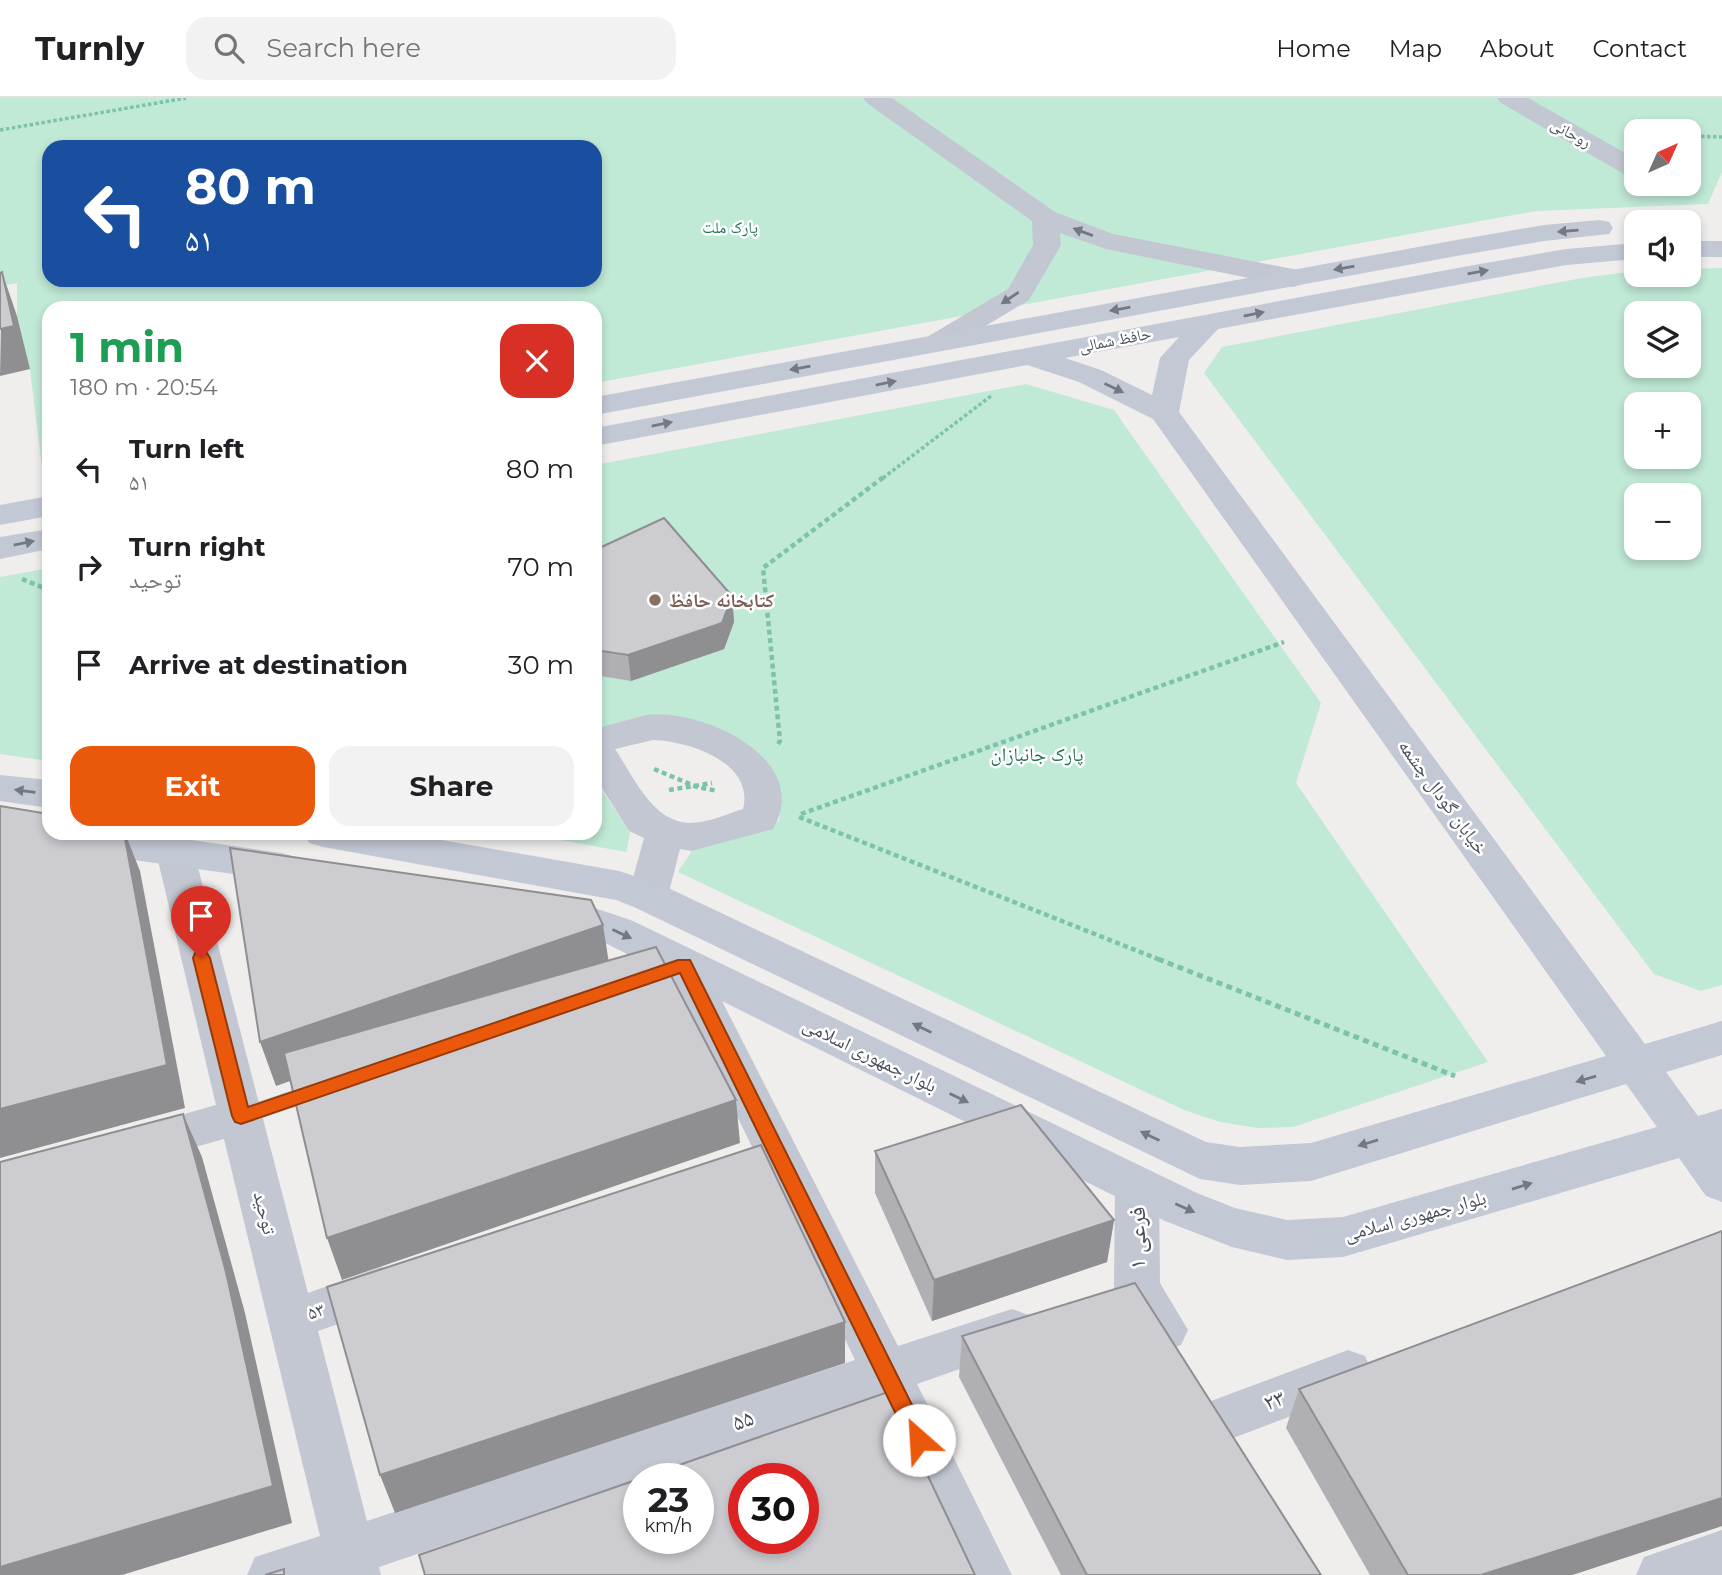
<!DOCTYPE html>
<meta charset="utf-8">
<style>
:root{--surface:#fff;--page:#f2f2f2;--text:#202124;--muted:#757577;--line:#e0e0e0;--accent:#ea580c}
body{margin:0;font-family:Montserrat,"Noto Naskh Arabic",sans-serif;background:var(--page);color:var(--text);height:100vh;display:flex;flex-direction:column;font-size:26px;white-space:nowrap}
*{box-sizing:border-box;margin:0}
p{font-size:23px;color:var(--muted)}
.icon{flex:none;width:38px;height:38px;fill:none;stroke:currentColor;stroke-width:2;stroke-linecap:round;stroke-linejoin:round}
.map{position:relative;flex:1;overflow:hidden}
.sheet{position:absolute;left:42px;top:203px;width:560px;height:539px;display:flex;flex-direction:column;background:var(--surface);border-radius:21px;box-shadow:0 4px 10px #0003}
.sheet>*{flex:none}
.top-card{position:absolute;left:42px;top:42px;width:560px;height:147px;border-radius:21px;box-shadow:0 4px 10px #0003;background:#1a4fa0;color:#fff;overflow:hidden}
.needle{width:46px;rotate:45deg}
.controls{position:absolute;left:1624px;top:21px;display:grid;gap:14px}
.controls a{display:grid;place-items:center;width:77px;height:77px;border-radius:14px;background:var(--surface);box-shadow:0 4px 10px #0003;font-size:35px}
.speed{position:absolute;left:623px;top:1365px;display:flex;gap:14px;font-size:35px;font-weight:700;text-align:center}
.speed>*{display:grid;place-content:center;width:91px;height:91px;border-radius:50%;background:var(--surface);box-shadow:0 4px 10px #0003;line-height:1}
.speed small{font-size:18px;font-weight:400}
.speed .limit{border:10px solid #d22;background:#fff;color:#111}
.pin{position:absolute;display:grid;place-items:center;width:60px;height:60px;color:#fff;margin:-72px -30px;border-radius:50% 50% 50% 0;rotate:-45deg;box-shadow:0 0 7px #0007}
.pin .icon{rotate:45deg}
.me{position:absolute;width:77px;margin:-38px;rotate:334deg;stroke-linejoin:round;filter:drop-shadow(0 0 5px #0008)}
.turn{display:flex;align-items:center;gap:24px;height:147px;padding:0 28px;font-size:32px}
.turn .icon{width:91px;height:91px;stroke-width:2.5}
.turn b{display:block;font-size:49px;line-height:60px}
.round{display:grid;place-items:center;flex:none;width:74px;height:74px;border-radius:21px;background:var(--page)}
.summary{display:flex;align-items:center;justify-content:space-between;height:119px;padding:0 28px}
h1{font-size:42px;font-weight:700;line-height:52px;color:#1e9e55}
.primary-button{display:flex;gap:14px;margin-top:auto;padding:14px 28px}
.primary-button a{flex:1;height:80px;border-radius:21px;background:var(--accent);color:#fff;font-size:28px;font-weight:700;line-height:80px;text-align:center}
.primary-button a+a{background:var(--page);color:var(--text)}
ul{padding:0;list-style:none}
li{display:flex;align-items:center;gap:21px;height:98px;padding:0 28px}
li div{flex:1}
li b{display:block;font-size:26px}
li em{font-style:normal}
header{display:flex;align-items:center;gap:42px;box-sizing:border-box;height:98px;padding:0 35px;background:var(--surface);border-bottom:2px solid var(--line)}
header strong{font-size:33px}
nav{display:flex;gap:38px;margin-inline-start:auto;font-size:24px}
.search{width:490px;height:63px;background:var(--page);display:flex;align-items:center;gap:18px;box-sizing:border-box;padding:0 24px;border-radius:21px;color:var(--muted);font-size:26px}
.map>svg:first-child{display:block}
.green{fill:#c0e9d6;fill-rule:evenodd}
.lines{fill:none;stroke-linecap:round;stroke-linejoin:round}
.path-far2{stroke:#7cc3ab;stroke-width:3.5;stroke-dasharray:3.5 2.5;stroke-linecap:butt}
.path-far1{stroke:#7cc3ab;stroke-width:4.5;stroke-dasharray:5 3.5;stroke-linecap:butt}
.path{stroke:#7cc3ab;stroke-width:5;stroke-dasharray:6 4.5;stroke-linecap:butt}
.service{fill:#c2c7d1;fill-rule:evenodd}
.minor{fill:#c2c7d1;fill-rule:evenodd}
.tertiary{fill:#c2c7d1;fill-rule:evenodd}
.secondary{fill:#c2c8d4;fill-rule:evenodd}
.wall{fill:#afafb4}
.shaded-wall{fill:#8f8f92}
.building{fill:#ccccd1;stroke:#8f8f92;stroke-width:2;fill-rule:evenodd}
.oneway{fill:#737983}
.oneway2{fill:#737882}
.route{fill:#ea580c;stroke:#983908;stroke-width:2}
.education-dot{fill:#8d6e63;stroke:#fff;stroke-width:2.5}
.labels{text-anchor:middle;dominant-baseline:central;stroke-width:5;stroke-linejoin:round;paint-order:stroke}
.far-street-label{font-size:16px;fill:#484e58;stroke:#fff}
.far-park-label{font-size:16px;fill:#217155;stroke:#fff}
.education-label{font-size:19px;font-weight:bold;fill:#785e54;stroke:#fff;text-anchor:start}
.park-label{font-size:19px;fill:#217155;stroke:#fff}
.street-label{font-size:19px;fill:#484e58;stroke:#fff}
.near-street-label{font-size:23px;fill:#484e58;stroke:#fff}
</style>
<header>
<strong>Turnly</strong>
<div class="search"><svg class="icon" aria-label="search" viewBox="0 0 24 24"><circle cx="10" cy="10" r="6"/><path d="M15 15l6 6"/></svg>Search here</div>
<nav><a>Home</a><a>Map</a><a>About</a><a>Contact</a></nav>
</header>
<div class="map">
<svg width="1722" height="1477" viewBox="0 0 1722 1477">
<rect width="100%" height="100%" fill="#f0eeed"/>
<g class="green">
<path d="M0 0H1722V74L1708 106 1536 113 595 285V210H49V385L44 386 30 272 17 218V185L0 188ZM1636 33H1689V86H1636ZM49 49H595V182H49Z"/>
<path d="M1722 170V887L1701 893 1654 876 1204 275 1222 249 1582 180 1636 173V177H1689V171ZM1636 215H1689V268H1636ZM1636 306H1689V359H1636ZM1636 397H1689V450H1636Z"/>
<path d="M1026 286 1114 312 1321 605 1296 685 1488 964 1293 1029 1257 1030 1220 1024 1184 1012 678 774 695 748 779 723 781 700 762 659 742 643 717 631 595 636V367Z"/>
<path d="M49 470V663L0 656V479Z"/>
<path d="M595 681 630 735 626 754 522 735H595Z"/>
</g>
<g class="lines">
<g class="path-far2">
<path d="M0 32 186 0"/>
<path d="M1689 38 1722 39"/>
<path d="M883 380 991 298"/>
</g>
<g class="path-far1">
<path d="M22 481 49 492"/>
<path d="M778 646 780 643 763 470 885 378"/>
<path d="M654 671 697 689 718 693"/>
<path d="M669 692 712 685"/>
<path d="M801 716 1284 544"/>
<path d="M799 719 1163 863"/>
</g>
<path class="path" d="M1158 861 1455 978"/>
<path class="service" d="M320 983 328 986 331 992 328 998 241 1027 233 1024 230 1018 233 1012Z"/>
<g class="minor">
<path d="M646 617C702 610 814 661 773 731L691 753 680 751 668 798 662 809 648 813 634 809 628 798 644 740 629 733 595 679V631ZM653 642C688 643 755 664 743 711 727 716 707 725 690 725 652 724 634 679 615 651Z"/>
<path d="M175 740 189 744 194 754 308 1195 381 1169 398 1175 404 1190 398 1205 318 1233 367 1423 855 1262 664 867 670 856 684 851 698 856 898 1248 1012 1211 1029 1217 1036 1232 1029 1247 917 1286 1012 1477H959L874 1301 379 1469 381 1477H247L255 1459 320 1438 224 1041 141 1064 125 1059 119 1046 125 1033 216 1007 156 754 161 744Z"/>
<path d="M1137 1068 1153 1074 1159 1087 1160 1185 1188 1232 1181 1247 1164 1253 1147 1247 1114 1189 1115 1087 1121 1074Z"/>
<path d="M1348 1252 1365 1258 1372 1274 1365 1290 1220 1345 1203 1338 1195 1322 1203 1306Z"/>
<path d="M1722 1432V1477H1636L1644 1459Z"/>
</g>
<g class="tertiary">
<path d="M863 0H892L1055 114 1113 136 1293 171 1303 174 1307 180 1303 186 1293 189 1106 151 1060 135 1061 147 1029 202 947 251 937 254 927 251 922 245 927 239 1008 191 1033 147 1032 123 867 5Z"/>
<path d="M1497 0H1528L1636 61V77L1624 76 1501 5Z"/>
</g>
<g class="secondary">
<path d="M1599 122 1609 124 1613 130 1609 136 1544 143 1451 159 595 317V299L1451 143 1544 127Z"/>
<rect x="1689" y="143" width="33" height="16"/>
<path d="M1636 145V161L1566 167 1218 231 1189 262 1179 314 1645 946 1722 923V957L1666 974 1698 1018 1722 1011V1104L1706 1098 1679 1060 1343 1159 1287 1162 1232 1149 1165 1123 605 845 537 829 531 818 537 807C567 798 604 813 633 823L1197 1095 1235 1110 1287 1122 1343 1119 1657 1029 1626 986 1311 1083 1240 1087 1200 1081 634 809 616 802 323 749 309 745 304 735H402L619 773 662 787 1206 1044 1240 1049 1311 1045 1606 958 1153 321 1079 284 1027 267 595 348V330L1474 167 1566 151ZM1179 239 1160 260 1152 297 1101 272 1065 260Z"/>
<path d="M49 398V418L0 427V407Z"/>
<path d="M49 431V451L0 461V439Z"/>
<path d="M0 677 49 682V710L0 703Z"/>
<path d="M0 715 49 722V735H143L282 755 296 759 302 769 296 779 282 783 0 743Z"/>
</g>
</g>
<g class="wall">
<path d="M595 452 732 498 734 524 724 551 631 583 595 577Z"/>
<path d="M875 1053 1114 1122 1107 1164 932 1223 875 1095Z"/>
<path d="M1722 1133V1428L1572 1477H1370L1286 1330 1299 1291Z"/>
<path d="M962 1238 1321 1477H1061L959 1279Z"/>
</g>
<g class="shaded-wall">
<path d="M2 174 17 218 30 271 0 278Z"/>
<path d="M732 498 734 524 724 551 631 583 628 557Z"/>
<path d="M124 735H125L140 773 185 1010 0 1060V1011Z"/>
<path d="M603 827 610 872 276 988 260 944Z"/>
<path d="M736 1002 740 1045 342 1182 327 1140Z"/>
<path d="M183 1016 202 1059 245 1215 292 1425 122 1477H0V1469Z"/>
<path d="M1114 1122 1107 1164 932 1223 934 1182Z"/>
<path d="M845 1224V1265L395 1415 380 1377Z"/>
<path d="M1722 1400V1428L1572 1477H1481Z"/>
</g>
<g class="building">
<path d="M2 174 14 228 0 231V175Z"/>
<path d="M664 420 732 498 722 525 628 557 595 552V452Z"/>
<path d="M0 708 49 716V735H124L167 967 0 1011Z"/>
<path d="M230 750 591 802 603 827 260 944Z"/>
<path d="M656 849 736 1002 327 1140 284 955Z"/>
<path d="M1021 1007 1114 1122 934 1182 875 1053Z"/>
<path d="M183 1016 226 1174 273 1388 0 1469V1064Z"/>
<path d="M761 1047 845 1224 380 1377 327 1189Z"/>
<path d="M1722 1133V1400L1481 1477H1408L1299 1291Z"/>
<path d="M1135 1185 1321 1477H1087L962 1238Z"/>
<path d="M888 1294 975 1477H425L419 1457 639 1381V1440H698V1381H639ZM744 1381H803V1440H744Z"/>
<path d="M284 1471V1477H265Z"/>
</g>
<defs><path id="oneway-solid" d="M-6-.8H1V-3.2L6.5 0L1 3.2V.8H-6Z" transform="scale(1.75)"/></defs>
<g class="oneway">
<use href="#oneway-solid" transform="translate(1568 133) rotate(175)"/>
<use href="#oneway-solid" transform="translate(1344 170) rotate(170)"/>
<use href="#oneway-solid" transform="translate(1478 174) rotate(-10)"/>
<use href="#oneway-solid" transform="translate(1120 211) rotate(170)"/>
<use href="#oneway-solid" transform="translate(1254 216) rotate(-11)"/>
<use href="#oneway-solid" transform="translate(800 270) rotate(170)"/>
<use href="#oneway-solid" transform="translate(886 285) rotate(-11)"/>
<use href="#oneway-solid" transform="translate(1114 290) rotate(26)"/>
<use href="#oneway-solid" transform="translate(662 326) rotate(-11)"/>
<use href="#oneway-solid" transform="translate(24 445) rotate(-11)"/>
<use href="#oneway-solid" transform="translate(25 693) rotate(-173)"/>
<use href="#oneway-solid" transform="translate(622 836) rotate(25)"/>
<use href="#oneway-solid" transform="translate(922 930) rotate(-154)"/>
<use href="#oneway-solid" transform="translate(1586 981) rotate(164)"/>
<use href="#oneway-solid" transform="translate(959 1000) rotate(26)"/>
<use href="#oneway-solid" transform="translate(1150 1038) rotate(-154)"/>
<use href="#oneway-solid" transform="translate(1368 1045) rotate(163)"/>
<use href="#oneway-solid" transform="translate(1522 1088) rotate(-17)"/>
<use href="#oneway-solid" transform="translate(1185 1110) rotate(24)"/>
</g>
<g class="oneway2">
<use href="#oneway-solid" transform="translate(1083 134) rotate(-160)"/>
<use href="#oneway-solid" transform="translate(1010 200) rotate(146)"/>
</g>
<path class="route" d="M201 853 207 855 210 860 248 1009 678 862H690L926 1335 929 1342 926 1349 919 1351 912 1349 680 875 241 1026 235 1024 232 1018 193 860 195 855Z"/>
<circle class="education-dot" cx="655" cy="502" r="7"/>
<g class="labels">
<g class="far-street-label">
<text transform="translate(1571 35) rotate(29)">روحانی</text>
<text transform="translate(1115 242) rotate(-11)">حافظ شمالی</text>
</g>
<g class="far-park-label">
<text x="730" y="129">پارک ملت</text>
</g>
<g class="education-label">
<text x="669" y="502">کتابخانه حافظ</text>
</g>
<g class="park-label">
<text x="1037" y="656">پارک جانبازان</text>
</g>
<g class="street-label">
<text transform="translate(1443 699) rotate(54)">خیابان گودال چشمه</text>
<text transform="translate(870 957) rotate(26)">بلوار جمهوری اسلامی</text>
<text transform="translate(265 1115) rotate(76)">توحید</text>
<text transform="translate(1415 1118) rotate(-15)">بلوار جمهوری اسلامی</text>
<text transform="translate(316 1213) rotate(-19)">۵۳</text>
</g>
<g class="near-street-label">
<text transform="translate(1137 1140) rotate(-90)">فرعی ۱</text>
<text transform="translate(1274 1302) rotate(-20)">۲۳</text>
<text transform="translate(743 1322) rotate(-19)">۵۵</text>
</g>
</g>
</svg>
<div class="controls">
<a><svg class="needle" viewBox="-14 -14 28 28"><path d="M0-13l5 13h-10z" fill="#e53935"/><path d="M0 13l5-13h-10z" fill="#757577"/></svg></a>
<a><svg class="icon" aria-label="sound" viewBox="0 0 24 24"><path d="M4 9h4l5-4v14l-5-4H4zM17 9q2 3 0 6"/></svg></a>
<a><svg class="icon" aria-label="layers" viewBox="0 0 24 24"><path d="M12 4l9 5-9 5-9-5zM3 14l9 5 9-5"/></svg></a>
<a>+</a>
<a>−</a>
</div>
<div class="speed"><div>23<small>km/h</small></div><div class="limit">30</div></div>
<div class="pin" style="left:201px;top:860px;background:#d93025"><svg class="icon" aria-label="arrive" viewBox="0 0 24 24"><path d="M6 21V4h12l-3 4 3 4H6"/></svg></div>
<svg class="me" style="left:919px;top:1342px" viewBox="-20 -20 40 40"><circle r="19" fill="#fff"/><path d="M0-13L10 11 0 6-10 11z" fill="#ea580c"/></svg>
<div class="top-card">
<div class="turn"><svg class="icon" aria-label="left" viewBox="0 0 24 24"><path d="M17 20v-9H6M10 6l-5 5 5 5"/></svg><div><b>80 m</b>۵۱</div></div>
</div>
<section class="sheet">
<div class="summary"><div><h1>1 min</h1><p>180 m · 20:54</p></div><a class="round" style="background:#d93025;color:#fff"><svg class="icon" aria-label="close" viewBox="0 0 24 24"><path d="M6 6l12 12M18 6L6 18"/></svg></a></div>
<ul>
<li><svg class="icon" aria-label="left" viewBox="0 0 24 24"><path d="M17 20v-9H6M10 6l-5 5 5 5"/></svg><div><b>Turn left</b><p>۵۱</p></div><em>80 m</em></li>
<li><svg class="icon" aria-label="right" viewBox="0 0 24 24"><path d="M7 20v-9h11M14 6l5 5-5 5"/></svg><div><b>Turn right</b><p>توحید</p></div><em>70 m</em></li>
<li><svg class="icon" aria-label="arrive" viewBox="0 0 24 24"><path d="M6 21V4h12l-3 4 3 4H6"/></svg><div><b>Arrive at destination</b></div><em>30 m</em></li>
</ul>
<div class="primary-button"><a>Exit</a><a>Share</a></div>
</section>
</div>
